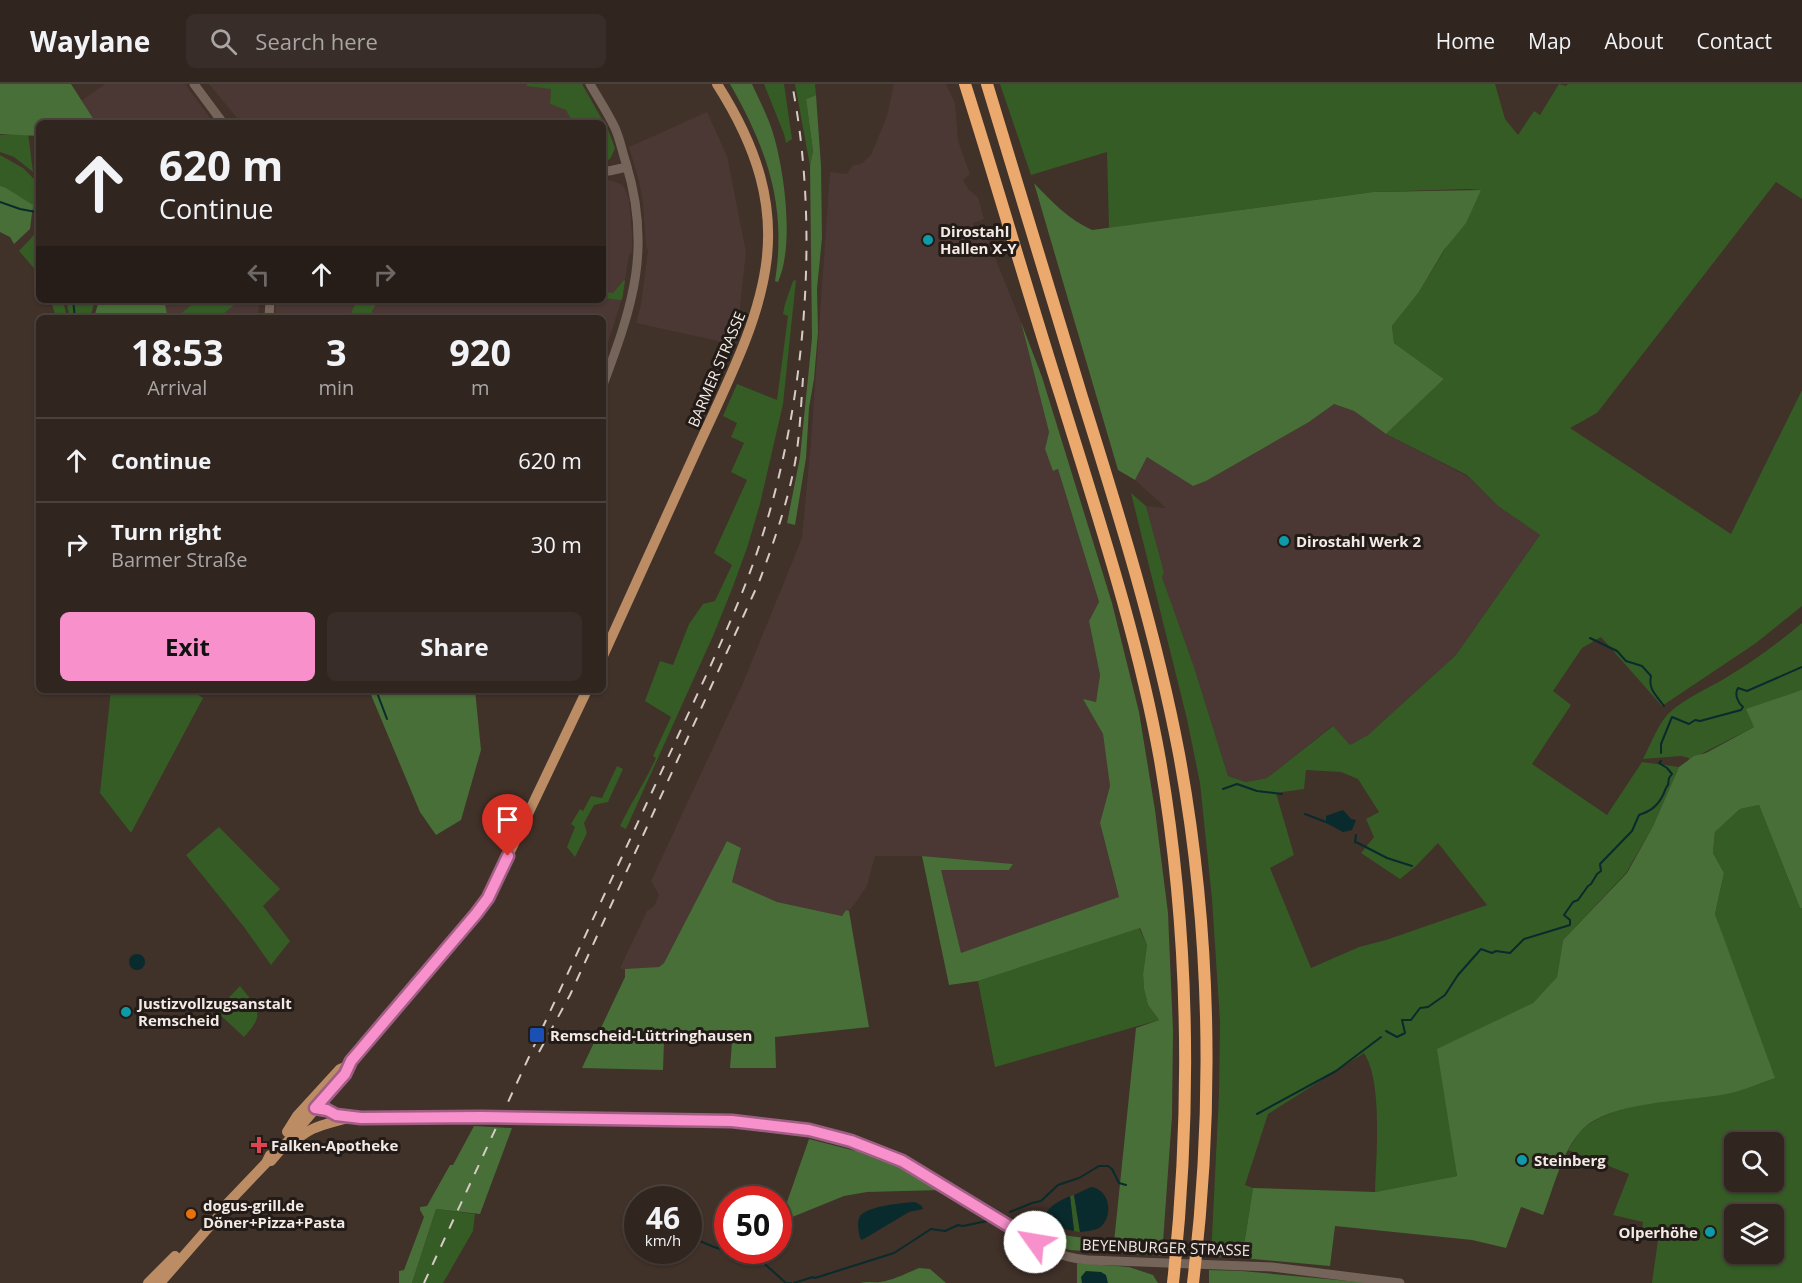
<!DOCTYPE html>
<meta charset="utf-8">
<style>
:root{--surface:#30251f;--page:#382d28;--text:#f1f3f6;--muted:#a8a5a4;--line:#4b423d;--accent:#f890cc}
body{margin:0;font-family:"Open Sans",sans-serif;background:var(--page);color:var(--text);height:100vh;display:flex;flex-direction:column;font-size:22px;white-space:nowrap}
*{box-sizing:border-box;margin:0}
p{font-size:20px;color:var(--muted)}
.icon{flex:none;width:33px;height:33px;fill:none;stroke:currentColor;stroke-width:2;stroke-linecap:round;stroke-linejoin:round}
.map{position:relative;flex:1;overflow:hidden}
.drawer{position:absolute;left:36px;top:231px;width:570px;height:378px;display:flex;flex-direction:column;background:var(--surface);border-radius:9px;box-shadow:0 2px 4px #0004,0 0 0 2px var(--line)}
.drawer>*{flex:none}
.banner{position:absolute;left:36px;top:36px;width:570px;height:183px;border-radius:9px;box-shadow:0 2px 4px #0004,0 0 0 2px var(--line);background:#30251f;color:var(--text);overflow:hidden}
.tools{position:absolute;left:1724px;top:1048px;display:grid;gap:12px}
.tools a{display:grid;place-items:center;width:60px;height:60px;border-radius:9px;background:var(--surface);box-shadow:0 2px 4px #0004,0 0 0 2px var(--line);font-size:30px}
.speed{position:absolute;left:624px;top:1102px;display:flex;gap:12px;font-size:30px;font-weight:700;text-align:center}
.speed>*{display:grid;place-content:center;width:78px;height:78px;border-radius:50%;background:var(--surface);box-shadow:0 2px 4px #0004,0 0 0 2px var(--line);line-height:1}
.speed small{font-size:15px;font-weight:400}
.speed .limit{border:9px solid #d22;background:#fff;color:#111}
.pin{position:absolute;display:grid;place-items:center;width:51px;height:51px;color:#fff;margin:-62px -26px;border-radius:50% 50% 50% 0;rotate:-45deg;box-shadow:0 0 6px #0007}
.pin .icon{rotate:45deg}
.me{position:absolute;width:66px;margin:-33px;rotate:302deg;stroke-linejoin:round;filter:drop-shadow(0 0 4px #0008)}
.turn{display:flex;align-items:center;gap:21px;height:126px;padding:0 24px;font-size:27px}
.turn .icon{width:78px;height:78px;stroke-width:2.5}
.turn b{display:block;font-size:42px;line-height:51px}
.lanes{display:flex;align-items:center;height:57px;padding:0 24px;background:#0003;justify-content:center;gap:30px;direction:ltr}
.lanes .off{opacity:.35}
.eta{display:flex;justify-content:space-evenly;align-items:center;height:102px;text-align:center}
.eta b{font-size:36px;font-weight:700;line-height:42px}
.action{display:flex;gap:12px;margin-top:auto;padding:12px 24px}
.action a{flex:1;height:69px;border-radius:9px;background:var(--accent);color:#111;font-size:24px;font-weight:700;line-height:69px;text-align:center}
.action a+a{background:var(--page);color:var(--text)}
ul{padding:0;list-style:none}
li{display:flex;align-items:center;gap:18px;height:84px;padding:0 24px;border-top:2px solid var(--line)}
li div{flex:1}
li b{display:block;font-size:22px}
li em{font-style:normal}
header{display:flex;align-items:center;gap:36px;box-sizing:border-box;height:84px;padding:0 30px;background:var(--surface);border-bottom:2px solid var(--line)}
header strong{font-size:28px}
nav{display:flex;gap:33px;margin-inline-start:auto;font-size:21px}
.search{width:420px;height:54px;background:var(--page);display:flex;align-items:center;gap:15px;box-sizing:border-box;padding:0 21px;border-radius:9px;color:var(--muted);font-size:22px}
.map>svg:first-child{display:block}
.industrial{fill:#4b3734}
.green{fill:#355c25;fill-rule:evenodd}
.forest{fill:#476f37}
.water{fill:#092b2d}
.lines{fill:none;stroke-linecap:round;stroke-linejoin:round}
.stream{stroke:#092b2d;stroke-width:2}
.secondary{stroke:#75645a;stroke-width:9}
.primary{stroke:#bc8d65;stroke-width:10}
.highway{stroke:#eba96d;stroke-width:12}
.rail{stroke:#d6cbc6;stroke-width:2;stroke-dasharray:10 10;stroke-linecap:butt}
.route-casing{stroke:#a15e85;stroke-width:15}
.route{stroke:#f890cc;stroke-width:10}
.culture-dot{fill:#0f9aa8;stroke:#221b17;stroke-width:2}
.transit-dot{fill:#1a4fb4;stroke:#221b17;stroke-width:2}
.health-dot{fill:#e0444e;stroke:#221b17;stroke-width:2}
.food-dot{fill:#e8710a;stroke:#221b17;stroke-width:2}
.labels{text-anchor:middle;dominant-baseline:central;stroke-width:6;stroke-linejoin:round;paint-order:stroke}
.poi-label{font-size:15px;font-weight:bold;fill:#f4eae5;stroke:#221b17;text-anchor:start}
.street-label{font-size:15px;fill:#f4eae5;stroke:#221b17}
</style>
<header>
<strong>Waylane</strong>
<div class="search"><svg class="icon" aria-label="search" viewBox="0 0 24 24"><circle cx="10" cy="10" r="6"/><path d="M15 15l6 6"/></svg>Search here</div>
<nav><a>Home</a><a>Map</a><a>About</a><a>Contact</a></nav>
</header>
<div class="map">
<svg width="1802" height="1199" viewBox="0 0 1802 1199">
<rect width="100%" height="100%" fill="#403129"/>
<g class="industrial">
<path d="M105 0H185L214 39H96L81 17Z"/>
<path d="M209 0H582L608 46 615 64 612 72 603 78V39H241Z"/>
<path d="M894 0H946L955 19 958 57 970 90 963 96 969 106 978 113 984 135 973 139 977 155 986 151 1021 238 1049 348 1045 365 1054 387 1058 385 1099 519 1089 537 1100 591 1096 618 1084 616 1103 650 1110 702 1100 740 1119 814 961 870 940 785 1009 786 1013 780 922 772H875L867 802 854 821 849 827 846 826 842 832 777 818 732 798 741 764 727 757 664 879 659 883 625 886 620 884 647 827 654 822 659 811 651 797 743 599 802 454 811 358 830 88 847 90 853 81 861 80 871 71 887 32Z"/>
<path d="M707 28 727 72 746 168 737 251 733 265 718 257 636 239 641 220 648 167 646 162 643 120 639 97 629 63Z"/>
<path d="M603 94 621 100 624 103 629 114 632 148V168L629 172 622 214 603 275V234H275L276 216H603Z"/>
<path d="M164 216H259L258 234H168Z"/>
<path d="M1334 320 1354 327 1386 350 1467 392 1498 422 1540 451 1456 571 1368 651 1350 661 1332 642 1267 694 1246 698 1228 692 1194 583 1162 493 1164 488 1146 422 1166 424 1135 396 1147 373 1193 402 1206 397 1309 338Z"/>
</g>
<g class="green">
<path d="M527 0H582L608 46 615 64 610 75 603 78V39H573L566 26 550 20 551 5 527 2Z"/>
<path d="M764 0H784L792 55 786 59 784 50Z"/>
<path d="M795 0H815L816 11 806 15 813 67 810 82Z"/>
<path d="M1000 0H1495L1505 35 1518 51 1534 27 1540 31 1559 0 1566 2 1568 0H1802V115L1776 98 1597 329 1570 344 1731 450 1802 306V522L1756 559 1662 622 1601 553 1582 564 1553 607 1571 621 1532 680 1607 731 1642 678 1679 683 1653 742 1626 789 1563 856 1557 893 1533 919 1438 966 1457 1092 1375 1108C1376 1072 1383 998 1364 969L1268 1030 1245 1101 1253 1104 1242 1174 1211 1173 1219 1011 1220 937 1212 815 1200 699 1187 635 1131 409 1146 422 1164 488 1162 493 1194 583 1228 692 1246 698 1267 694 1333 642 1350 661 1368 651 1456 571 1540 451 1498 422 1467 391 1386 350 1444 295 1394 259 1392 242 1419 208 1481 106 1469 105 1373 108 1109 144 1107 68 1031 91ZM1306 686 1341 688 1358 695 1379 728 1366 735 1374 753 1361 769 1400 795 1416 782 1438 759 1487 821 1386 856 1359 863 1311 884 1270 784 1294 771 1276 709 1304 705Z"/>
<path d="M28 49 33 88 14 73 0 68V51Z"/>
<path d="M0 71 23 84 34 95 37 127 0 116Z"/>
<path d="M34 151 39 157V190L19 167Z"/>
<path d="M624 196 625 197 622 216 603 214V208L613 209Z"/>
<path d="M796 196 783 320 760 420 747 464 732 505 713 552 626 745 620 742C631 719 645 698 656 674L653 672 671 633 645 617 660 577 673 581 689 540 703 520 715 517 732 481 714 469 747 396 731 388 744 359 731 353 737 339 723 332 737 300 777 316 788 232 783 230 785 220 793 197Z"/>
<path d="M51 216H63L67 234H56Z"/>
<path d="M66 216H95L90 234H70Z"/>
<path d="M197 216H238L239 217 218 234H176Z"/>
<path d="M357 216H378L372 227V234H349Z"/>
<path d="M1802 539V614L1754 643 1701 670 1688 680 1689 674 1681 672 1643 675C1651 660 1657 642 1668 630 1684 614 1708 605 1727 593 1754 577 1778 559 1802 539Z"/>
<path d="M111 606H190L203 614 131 749 100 709Z"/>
<path d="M617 682 623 685 608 718 594 721 584 739 587 749 575 773 567 763 575 743 571 740 580 725 583 727 591 712 602 714Z"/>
<path d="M1759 721 1800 824H1802V1199H1652L1659 1149 1642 1147 1643 1138 1613 1131 1629 1090 1568 1066C1572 1060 1576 1052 1581 1047 1606 1021 1672 1015 1706 1013L1736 892 1715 830 1724 789 1713 769 1715 748 1740 725ZM1734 1059H1773V1098H1734ZM1734 1131H1773V1170H1734Z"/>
<path d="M219 743 280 805 263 822 290 857 271 881 244 843 186 771Z"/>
<path d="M1139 844 1147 861 1143 890 1144 905 1148 921 1159 936 995 983 978 897Z"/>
<path d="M240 902C258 924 266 930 244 953L216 927Z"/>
<path d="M1074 1111 1080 1148 1074 1147 1070 1112Z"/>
<path d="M436 1125 475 1130 473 1147 443 1199H412Z"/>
</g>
<g class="forest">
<path d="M0 0H71L96 39H39V52L0 50Z"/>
<path d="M730 0H752C760 18 770 36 775 56 785 94 794 162 778 198L775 197C787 121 767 65 730 0Z"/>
<path d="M816 11 821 82 822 154 817 205 818 248 814 295 809 324 806 374 795 441 787 439 800 373 812 254 810 82 813 67 806 15Z"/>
<path d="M1034 99C1052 118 1068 135 1092 146L1373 108 1481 106 1466 139 1444 166 1419 208 1392 242 1394 259 1444 295 1386 350 1354 327 1334 320 1309 338 1206 397 1193 402 1147 373 1135 396 1118 386Z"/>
<path d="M0 102 6 104 33 121 30 145 14 160 10 153 0 148Z"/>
<path d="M99 216H164L168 234H94Z"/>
<path d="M1021 238 1042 293 1112 519 1139 628 1155 726 1168 829 1173 947 1172 1032 1162 1172 1070 1166 1047 1160 1026 1147 1035 1137 1055 1150 1114 1158 1136 944 1159 936 1148 921 1144 905 1143 890 1147 861 1140 844 978 897 949 901 922 772 1013 780 1009 786H941L961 869 1119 813 1100 739 1110 702 1103 650 1083 615 1096 618 1100 591 1089 537 1099 518 1058 385 1053 387 1045 365 1049 348Z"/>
<path d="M369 606H475L481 666 461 736 436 751 420 728Z"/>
<path d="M1802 606V824H1800L1759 721 1740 725 1715 748 1713 769 1724 789 1715 830 1775 994C1759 999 1743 1007 1726 1010 1687 1018 1610 1016 1581 1047 1562 1067 1553 1106 1543 1131L1521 1123 1506 1164 1472 1156 1335 1142 1330 1182 1242 1174 1253 1104 1375 1108 1457 1092 1437 965 1533 919 1557 893 1563 856 1627 789 1653 742 1679 683 1694 672 1706 669 1754 643 1746 625Z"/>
<path d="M727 757 741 764 732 798 777 818 842 832 846 826 849 827 869 943 775 953 776 984H730L732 958 664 957 663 986 582 984 625 893V885L659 883 664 879Z"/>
<path d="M474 1042 512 1044 480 1130 436 1125 412 1199H399V1187L404 1186 424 1133 420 1126V1123L427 1122 450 1081H453Z"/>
<path d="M809 1055 856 1067 858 1065C888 1075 915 1089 942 1106L867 1108 844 1112 780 1138Z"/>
<path d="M1077 1179 1129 1183 1153 1191 1158 1199H1077Z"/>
<path d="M919 1184 930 1185 946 1199H860C868 1197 873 1199 880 1198 894 1196 907 1189 919 1184Z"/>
<path d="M1209 1186 1242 1187 1370 1199H1209Z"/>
</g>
<g class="water">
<path d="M1343 726 1351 735 1356 736 1352 746 1343 748 1326 739V732Z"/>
<circle cx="137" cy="878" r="8"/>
<path d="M1091 1103C1112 1106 1113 1135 1099 1144 1093 1147 1086 1147 1080 1148L1074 1111Z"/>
<path d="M1070 1112 1074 1147 1054 1143 1045 1138C1044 1123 1058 1118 1070 1112Z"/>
<path d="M915 1118 922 1122 923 1125 909 1128 862 1156 860 1154C859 1149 857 1140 859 1134 863 1122 903 1119 915 1118Z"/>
<path d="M1086 1187 1101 1188 1106 1191 1108 1199H1082L1081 1193Z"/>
</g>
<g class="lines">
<g class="stream">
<path d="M0 118 20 125 36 128"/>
<path d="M73 216 75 234"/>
<path d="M1590 554 1617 567 1626 577 1642 582 1651 592C1648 605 1656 611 1664 622"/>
<path d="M376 606 387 635"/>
<path d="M1661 669V660L1672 633 1689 640 1695 636 1700 637 1741 626 1743 623C1738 619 1734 610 1738 604L1747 607 1802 583"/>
<path d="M1223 705 1237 700 1257 707 1282 710"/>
<path d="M1305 730 1326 738"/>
<path d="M1356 751 1355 758 1358 759 1387 774 1412 782"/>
<path d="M1386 947 1397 953 1405 949 1402 936H1411L1420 924 1428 923 1445 911 1458 891 1481 865 1492 869 1496 867 1510 869 1524 855 1570 841V836L1564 831 1573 818 1578 816 1588 802 1591 800 1597 790 1601 787 1600 780 1632 747 1639 731C1651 727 1658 722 1664 709 1665 706 1666 703 1668 701L1669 694 1672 690 1667 684 1659 679 1661 677"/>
<path d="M1257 1030 1336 987 1381 953"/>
<path d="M1010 1128 1032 1119 1041 1117 1058 1101 1079 1094 1099 1082H1108L1112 1085 1119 1099 1126 1101"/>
<path d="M688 1152 714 1163 728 1167"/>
<path d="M733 1167C756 1169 769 1184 786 1199"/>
<path d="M788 1199H791"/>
<path d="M794 1199 813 1193 815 1194 894 1169 931 1145 945 1147 958 1141 963 1142 987 1137"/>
</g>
<g class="secondary">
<path d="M194 0 223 39"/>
<path d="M590 0C598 14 608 29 615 44 620 55 622 67 626 79 652 164 633 221 603 301"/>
<path d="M603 86 609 87 627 83"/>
<path d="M269 234 270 216"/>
<path d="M351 1033 732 1037C792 1041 851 1050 904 1078 936 1096 966 1116 997 1135 1026 1153 1053 1174 1088 1176L1272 1183 1400 1199"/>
</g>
<g class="primary">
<path d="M603 572C635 503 666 434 697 365 761 226 809 144 717 0"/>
<path d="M315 1024C326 1026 334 1031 344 1032"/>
<path d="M287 1048 297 1032 340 985 349 981"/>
<path d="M290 1062C310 1041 325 1041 351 1033"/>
<path d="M271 1077 345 990 349 981 431 884 488 814 587 606"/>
<path d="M148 1199 175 1172"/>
<path d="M160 1199 216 1135 225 1122 266 1079 270 1071"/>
</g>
<g class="highway">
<path d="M965 0C998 104 1028 209 1061 313 1098 433 1138 553 1160 676 1190 851 1192 1023 1173 1199"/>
<path d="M987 0C1019 104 1050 209 1082 313 1119 431 1156 549 1179 670 1211 844 1214 1024 1193 1199"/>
</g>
<g class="rail">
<path d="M539 968 570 911 759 498C774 458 789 415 796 373 800 347 801 321 803 294"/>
<path d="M424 1199 710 583C729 541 748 498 762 453 806 315 820 142 792 0"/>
</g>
</g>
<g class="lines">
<defs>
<path id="route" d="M508 772 488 814 476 830 351 977 345 990 315 1024 327 1026 336 1031 361 1034 481 1033 732 1037 809 1046 851 1057 902 1077 1035 1158"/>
</defs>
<use href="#route" class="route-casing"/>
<use href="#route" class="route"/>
</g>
<g class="culture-dot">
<circle cx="928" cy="156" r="6"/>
<circle cx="1284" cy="457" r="6"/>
<circle cx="126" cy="928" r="6"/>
<circle cx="1522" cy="1076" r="6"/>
<circle cx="1710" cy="1148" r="6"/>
</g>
<rect class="transit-dot" x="529" y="943" width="16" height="16" rx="3"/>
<path class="health-dot" d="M256 1052h6v6h6v6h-6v6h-6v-6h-6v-6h6z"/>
<circle class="food-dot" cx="191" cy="1130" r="6"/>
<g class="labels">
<g class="poi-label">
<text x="940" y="147">Dirostahl<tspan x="940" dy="17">Hallen X-Y</tspan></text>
<text x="1296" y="457">Dirostahl Werk 2</text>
<text x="138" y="919">Justizvollzugsanstalt<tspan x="138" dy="17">Remscheid</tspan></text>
<text x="550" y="951">Remscheid-Lüttringhausen</text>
<text x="271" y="1061">Falken-Apotheke</text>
<text x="1534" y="1076">Steinberg</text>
<text x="203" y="1121">dogus-grill.de<tspan x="203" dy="17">Döner+Pizza+Pasta</tspan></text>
<text x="1698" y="1148" text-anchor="end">Olperhöhe</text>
</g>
<g class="street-label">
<text transform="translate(716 285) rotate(-67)">BARMER STRASSE</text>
<text transform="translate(1166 1163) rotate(2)">BEYENBURGER STRASSE</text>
</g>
</g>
</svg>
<div class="tools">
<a><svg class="icon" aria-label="search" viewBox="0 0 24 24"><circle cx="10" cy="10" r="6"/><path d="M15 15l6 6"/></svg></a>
<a><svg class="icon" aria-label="layers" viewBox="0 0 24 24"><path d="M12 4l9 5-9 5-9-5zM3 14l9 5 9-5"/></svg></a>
</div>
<div class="speed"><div>46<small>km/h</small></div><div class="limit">50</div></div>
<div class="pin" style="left:508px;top:772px;background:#d93025"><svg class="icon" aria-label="arrive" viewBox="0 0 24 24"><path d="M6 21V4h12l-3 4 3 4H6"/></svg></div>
<svg class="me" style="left:1035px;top:1158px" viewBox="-20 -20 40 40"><circle r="19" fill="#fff"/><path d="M0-13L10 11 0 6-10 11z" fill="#f890cc"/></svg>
<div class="banner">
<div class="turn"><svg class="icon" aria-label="ahead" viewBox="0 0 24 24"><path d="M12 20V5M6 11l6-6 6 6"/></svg><div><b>620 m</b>Continue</div></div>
<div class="lanes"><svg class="icon off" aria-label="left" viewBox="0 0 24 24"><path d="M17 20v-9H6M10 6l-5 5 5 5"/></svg><svg class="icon" aria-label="ahead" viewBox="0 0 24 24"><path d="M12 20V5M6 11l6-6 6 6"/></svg><svg class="icon off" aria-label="right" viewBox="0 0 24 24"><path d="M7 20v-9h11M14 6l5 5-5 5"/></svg></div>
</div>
<section class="drawer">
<div class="eta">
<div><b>18:53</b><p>Arrival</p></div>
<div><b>3</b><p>min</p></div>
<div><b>920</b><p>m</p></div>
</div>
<ul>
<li><svg class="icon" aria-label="ahead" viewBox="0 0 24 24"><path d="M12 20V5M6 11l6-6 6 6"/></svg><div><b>Continue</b></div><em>620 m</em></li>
<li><svg class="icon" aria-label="right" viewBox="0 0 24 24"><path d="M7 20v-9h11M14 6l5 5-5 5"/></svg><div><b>Turn right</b><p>Barmer Straße</p></div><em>30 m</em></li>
</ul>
<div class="action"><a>Exit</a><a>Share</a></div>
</section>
</div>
